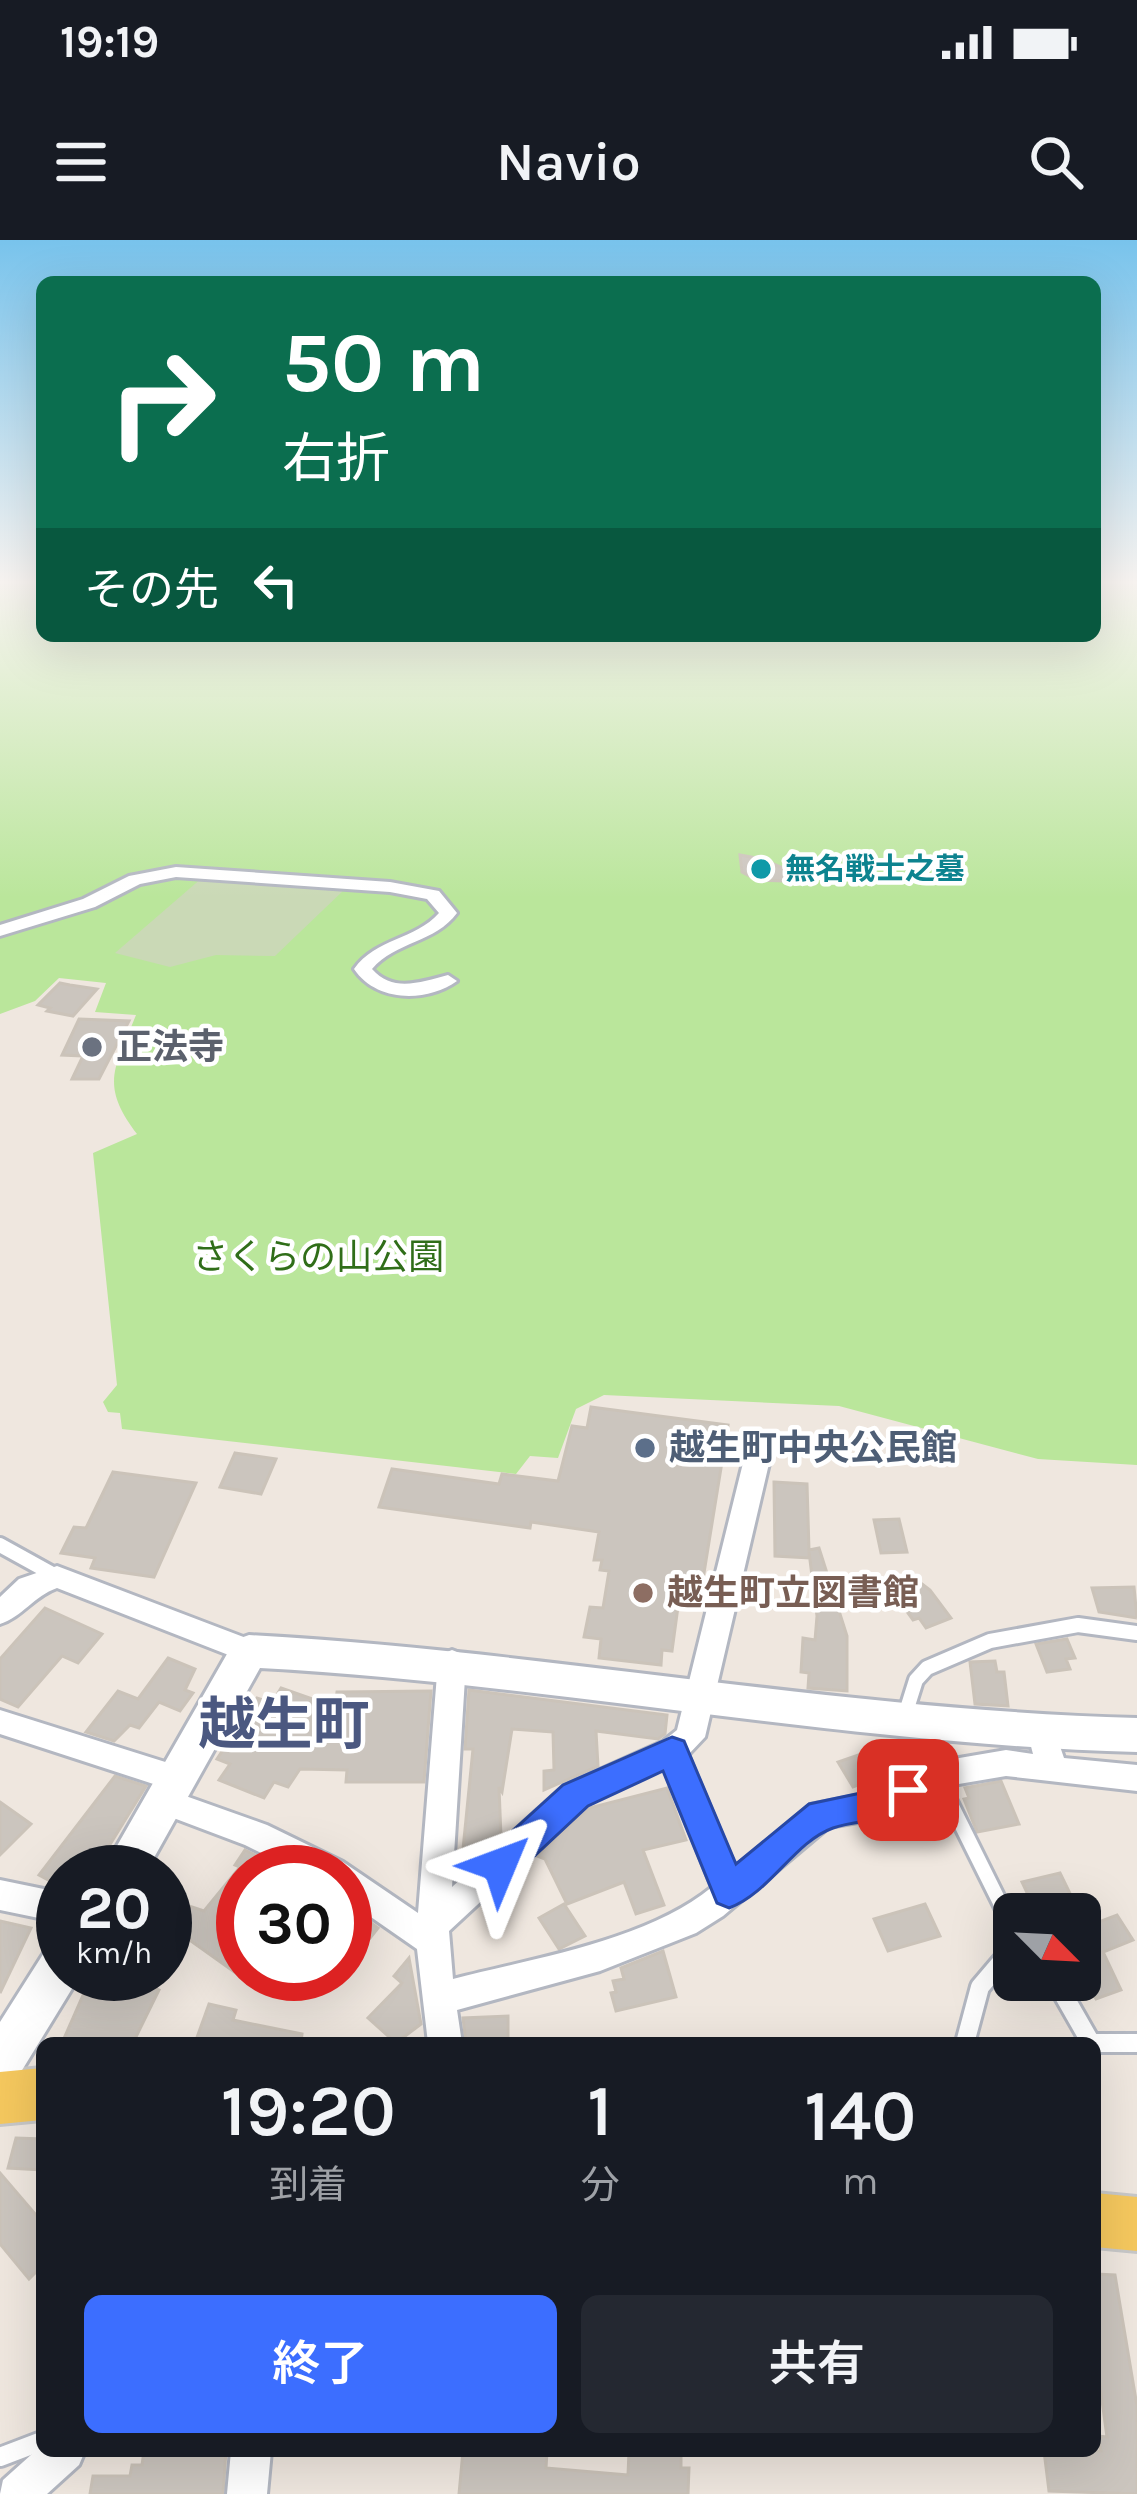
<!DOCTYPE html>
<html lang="ja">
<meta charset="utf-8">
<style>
:root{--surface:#171b24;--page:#242831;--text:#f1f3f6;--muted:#9ea1a6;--accent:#3c6eff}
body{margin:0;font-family:Karla,"Noto Sans JP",sans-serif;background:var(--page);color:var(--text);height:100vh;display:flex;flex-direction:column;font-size:45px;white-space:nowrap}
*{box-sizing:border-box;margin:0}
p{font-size:39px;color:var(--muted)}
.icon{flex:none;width:66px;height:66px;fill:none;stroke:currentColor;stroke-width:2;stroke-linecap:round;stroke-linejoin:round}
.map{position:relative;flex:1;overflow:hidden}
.sheet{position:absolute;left:36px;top:1797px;width:1065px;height:420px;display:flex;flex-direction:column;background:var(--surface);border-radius:18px;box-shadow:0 12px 48px #0002}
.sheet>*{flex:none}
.hud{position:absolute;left:36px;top:36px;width:1065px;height:366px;border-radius:18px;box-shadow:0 12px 48px #0002;background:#0b6e4f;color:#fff;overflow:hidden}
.needle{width:78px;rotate:114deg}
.tools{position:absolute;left:993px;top:1653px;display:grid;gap:24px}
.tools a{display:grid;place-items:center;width:108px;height:108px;border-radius:18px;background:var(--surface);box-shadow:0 12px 48px #0002;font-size:60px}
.speed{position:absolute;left:36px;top:1605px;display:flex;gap:24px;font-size:60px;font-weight:700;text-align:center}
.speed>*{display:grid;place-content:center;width:156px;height:156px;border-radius:50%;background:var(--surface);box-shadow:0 12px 48px #0002;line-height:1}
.speed small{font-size:30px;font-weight:400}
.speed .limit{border:18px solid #d22;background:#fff;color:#111}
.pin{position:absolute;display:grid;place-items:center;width:102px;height:102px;color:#fff;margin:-51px;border-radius:24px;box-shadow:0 6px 18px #0006}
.me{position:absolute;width:132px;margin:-66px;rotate:46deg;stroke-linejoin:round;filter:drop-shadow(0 0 9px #0008)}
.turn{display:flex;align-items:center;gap:42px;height:252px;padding:0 48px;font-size:54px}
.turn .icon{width:156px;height:156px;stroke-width:2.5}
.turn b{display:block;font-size:84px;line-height:102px}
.then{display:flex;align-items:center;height:114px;padding:0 48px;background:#0003;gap:24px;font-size:45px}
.eta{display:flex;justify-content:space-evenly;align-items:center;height:204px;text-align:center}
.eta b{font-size:72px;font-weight:600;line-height:84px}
.button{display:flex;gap:24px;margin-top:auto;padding:24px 48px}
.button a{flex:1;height:138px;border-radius:18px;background:var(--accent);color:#fff;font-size:48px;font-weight:600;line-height:138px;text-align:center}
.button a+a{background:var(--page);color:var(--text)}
.status{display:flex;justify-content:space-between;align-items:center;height:84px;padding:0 60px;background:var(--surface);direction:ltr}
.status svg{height:33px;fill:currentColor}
header{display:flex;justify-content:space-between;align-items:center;height:156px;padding:0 48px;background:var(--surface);font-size:54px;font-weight:600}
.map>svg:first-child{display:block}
.green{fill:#bae69b}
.cemetery{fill:#cad9b6}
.building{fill:#cbc5be;stroke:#cbc3b9;stroke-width:3}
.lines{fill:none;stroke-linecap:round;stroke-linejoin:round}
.lane-far1-casing{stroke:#b3b7c1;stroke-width:20}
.lane-casing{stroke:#b3b7c1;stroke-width:24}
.street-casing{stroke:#b3b7c1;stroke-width:6}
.secondary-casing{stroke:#b3b7c1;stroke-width:6}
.primary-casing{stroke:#c8c8c8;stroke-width:6}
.lane-far1{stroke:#fff;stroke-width:14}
.lane{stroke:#fff;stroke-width:18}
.street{fill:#fff;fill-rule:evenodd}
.secondary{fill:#fff;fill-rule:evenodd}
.primary{fill:#f5c85e;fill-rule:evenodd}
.route{fill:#3c6eff;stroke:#2748a6;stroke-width:3}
.culture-dot{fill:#0f9aa8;stroke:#fff;stroke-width:4.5}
.worship-dot{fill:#6b7280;stroke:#fff;stroke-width:4.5}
.service-dot{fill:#5c6f8a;stroke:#fff;stroke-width:4.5}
.education-dot{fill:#8d6e63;stroke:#fff;stroke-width:4.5}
.labels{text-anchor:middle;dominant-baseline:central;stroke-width:9;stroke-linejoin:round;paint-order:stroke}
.far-culture-label{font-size:30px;font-weight:bold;fill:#0d838f;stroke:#fff;text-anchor:start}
.worship-label{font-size:36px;font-weight:bold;fill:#5b616d;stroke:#fff;text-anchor:start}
.park-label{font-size:36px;fill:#306e19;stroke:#fff}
.service-label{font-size:36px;font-weight:bold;fill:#4e5e75;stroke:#fff;text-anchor:start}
.education-label{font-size:36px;font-weight:bold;fill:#785e54;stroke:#fff;text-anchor:start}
.near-district-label{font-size:57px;font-weight:bold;fill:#4b5880;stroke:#fff}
</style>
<div class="status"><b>19:19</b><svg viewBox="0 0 49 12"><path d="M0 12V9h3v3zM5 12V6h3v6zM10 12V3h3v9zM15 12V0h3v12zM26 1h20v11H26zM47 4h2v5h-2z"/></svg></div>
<header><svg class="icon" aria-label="menu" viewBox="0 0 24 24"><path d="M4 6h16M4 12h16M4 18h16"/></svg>Navio<svg class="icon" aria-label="search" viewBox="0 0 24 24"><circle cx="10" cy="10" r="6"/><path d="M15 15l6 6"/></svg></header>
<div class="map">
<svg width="1137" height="2254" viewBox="0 0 1137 2254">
<rect width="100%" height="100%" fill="#efe7df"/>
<path class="green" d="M0 343H42V396H1095V343H1137V1225L1038 1219 839 1166 604 1155 576 1169 558 1218 530 1216 516 1234 122 1189 120 1173 108 1172 103 1162 117 1145 93 913 137 894C99 844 115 828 136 775L95 772 106 743 59 738 35 761 0 774Z"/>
<path class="cemetery" d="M203 637 346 648 275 716 216 715 170 727 115 713Z"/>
<g class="building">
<path d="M740 615 762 619 815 642 757 640 742 632Z"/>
<path d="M60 743 70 745 97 749 73 776 47 771 50 768 38 765Z"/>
<path d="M79 779 129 781 99 839H72L83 816 62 815Z"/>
<path d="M591 1167 728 1185 703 1339 682 1337 672 1411 662 1410 661 1425 599 1418 601 1399 584 1397 590 1367 603 1368 609 1331 600 1330 602 1320H594L599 1292 531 1282 530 1288 379 1267 392 1229 499 1244 502 1234 558 1241 572 1186 587 1188Z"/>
<path d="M235 1213 276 1219 261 1254 220 1247Z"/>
<path d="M113 1232 196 1243 154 1337 91 1328 95 1318 61 1313 74 1287 86 1288Z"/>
<path d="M774 1242 807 1244 809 1310 819 1308 847 1396V1451L808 1448 809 1433 801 1432 803 1398 815 1400 817 1376 809 1312V1318L775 1316Z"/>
<path d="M899 1279 907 1312 881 1313 874 1280Z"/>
<path d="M922 1344 930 1350 951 1378 926 1388 919 1378 913 1380 895 1355Z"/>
<path d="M1134 1347 1137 1378 1099 1372 1092 1348Z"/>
<path d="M45 1368 102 1394 78 1423 62 1416 18 1467 0 1459V1419Z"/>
<path d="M1067 1399 1075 1418 1066 1419 1070 1429 1047 1432 1036 1404Z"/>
<path d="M168 1418 195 1429 185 1450 193 1453 180 1471 159 1462 139 1488 130 1485 114 1501 86 1492 118 1451 138 1459Z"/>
<path d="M995 1421 997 1432H1004L1008 1466 975 1464 970 1422Z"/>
<path d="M281 1448 335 1467 337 1452 431 1451 424 1542H346L347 1530 300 1529 288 1547 274 1542 264 1558 219 1540 230 1524 217 1519 257 1458 272 1463Z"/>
<path d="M469 1450 667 1475 665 1494 658 1499 596 1491 598 1526 544 1550V1531L554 1530 553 1492 512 1489 502 1552 499 1547 501 1597 461 1629 473 1509H465Z"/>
<path d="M887 1505 901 1529 853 1547 838 1522Z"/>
<path d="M115 1536 146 1546 93 1632H63V1648L39 1635Z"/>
<path d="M1001 1541 1019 1584 977 1592 964 1559 969 1558 965 1548Z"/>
<path d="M667 1548 686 1600 643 1610 664 1665 636 1674 624 1642 567 1664 545 1619 537 1616 589 1568Z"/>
<path d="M0 1562 31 1584 0 1615Z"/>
<path d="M245 1610 290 1632 243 1628V1738L184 1696 165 1726V1658L204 1671 240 1627 235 1625Z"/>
<path d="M1060 1633 1080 1674H1037L1022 1642Z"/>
<path d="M345 1664 378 1688 359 1712 345 1703Z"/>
<path d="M564 1664 585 1696 559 1709 539 1678Z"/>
<path d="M925 1664 940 1696 888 1711 874 1679Z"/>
<path d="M1117 1675 1133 1700 1103 1712 1121 1750 1096 1759 1088 1745 1080 1748V1689Z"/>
<path d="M0 1681 31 1688 0 1753Z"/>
<path d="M663 1711 676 1757 616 1771 611 1753 616 1752 613 1741 624 1739 621 1728Z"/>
<path d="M409 1718 421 1784 396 1803 368 1778 402 1743 394 1736Z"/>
<path d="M120 1734 156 1740 152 1747 159 1750 133 1803H62L84 1753 96 1758Z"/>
<path d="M209 1764 236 1770 233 1780 302 1794 301 1803H195Z"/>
<path d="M508 1776V1803H466L463 1778Z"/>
<path d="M16 1898 42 1899V1930L8 1928Z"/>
<path d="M0 1933 42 1982V2026L29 2039 0 2004Z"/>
<path d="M1095 2034 1115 2035 1137 2166V2254L1049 2251 1044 2211H1101L1098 2196 1107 2197 1095 2109Z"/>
<path d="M144 2211H226L223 2254H90L93 2236H130L132 2225H142Z"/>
<path d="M463 2211H547L546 2228 628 2235 629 2211 681 2213V2228H689L688 2254H459Z"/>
</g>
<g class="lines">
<defs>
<g id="lane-far1">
<path d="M0 1305 56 1336"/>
<path d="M905 1475 916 1440 927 1428 990 1401 1078 1385 1137 1393"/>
<path d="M937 1536 1010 1683"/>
</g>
<g id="lane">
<path d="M1009 1680 1014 1691"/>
<path d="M1055 1740 1091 1803H1137"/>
<path d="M965 1803 980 1747 1014 1707"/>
<path d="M0 2217 42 2201"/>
</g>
<g id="street">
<path d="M176 627 390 642 439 651 457 673C435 703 396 701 372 729 393 753 421 742 448 735L457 741C426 763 376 762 354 729 376 698 415 700 439 673L427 659 390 652 176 637 140 644 95 667 0 696V685L83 659 129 636Z"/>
<path d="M758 1206 767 1208 771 1215 705 1497 688 1515 735 1627 810 1565 876 1552 936 1522 1006 1510 1033 1514 1028 1495 1033 1486 1043 1482 1053 1486 1064 1518 1137 1525V1551L1006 1536 941 1547 881 1578 829 1587 723 1676 696 1693 600 1731 457 1770 462 1803H428L417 1709 345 1659V1632H300L245 1605 155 1571 151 1562 155 1553 166 1549 267 1585 343 1622 418 1673 438 1422 442 1414 452 1410 462 1414 466 1422 452 1647 564 1546 662 1502 677 1490 745 1215 749 1208ZM664 1528 712 1647C646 1701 534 1718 453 1739L449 1691 586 1564Z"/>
<path d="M57 1326 259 1403 263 1411 259 1419 249 1423 57 1348C34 1356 22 1377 0 1384V1357L19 1339Z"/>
<path d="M0 1470 178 1526 189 1530 193 1539 189 1548 178 1552 0 1494Z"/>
<path d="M0 1640 63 1653V1683L0 1670Z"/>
<path d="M42 2205V2211H85L79 2225 47 2254H0L3 2240Z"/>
<path d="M231 2211H271L267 2254H227Z"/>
</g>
<g id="secondary">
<path d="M249 1395C546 1411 839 1470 1137 1478V1512C842 1504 554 1444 260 1428L146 1632H102L235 1400Z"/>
<path d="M63 1702V1734H81L16 1840 0 1847V1782L47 1708Z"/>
</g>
<g id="primary">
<path d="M42 1828V1880L0 1884V1832Z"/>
<path d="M1095 1953 1137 1957V2011L1095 2007Z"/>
</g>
</defs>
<use href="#lane-far1" class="lane-far1-casing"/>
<use href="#lane" class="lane-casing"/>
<use href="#street" class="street-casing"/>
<use href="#secondary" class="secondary-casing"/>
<use href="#primary" class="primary-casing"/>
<use href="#lane-far1" class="lane-far1"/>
<use href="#lane" class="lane"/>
<use href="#street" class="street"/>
<use href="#secondary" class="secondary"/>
<use href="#primary" class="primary"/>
</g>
<linearGradient id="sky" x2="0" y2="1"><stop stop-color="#78c3ec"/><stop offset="0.52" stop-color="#f8f4f1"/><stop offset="1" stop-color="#f8f4f1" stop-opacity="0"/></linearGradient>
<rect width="1137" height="658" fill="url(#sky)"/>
<path class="route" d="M672 1497 684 1501 736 1624 809 1564 875 1550 908 1535 920 1539 925 1550C910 1584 863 1577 833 1588 794 1602 770 1653 729 1668L717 1663 663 1531 588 1566 512 1637 500 1642 487 1637 482 1625 487 1614 563 1545Z"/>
<circle class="culture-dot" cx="761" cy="629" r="12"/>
<circle class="worship-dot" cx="92" cy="807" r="12"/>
<circle class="service-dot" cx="645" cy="1208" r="12"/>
<circle class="education-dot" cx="643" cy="1353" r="12"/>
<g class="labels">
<g class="far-culture-label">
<text x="785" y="629">無名戦士之墓</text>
</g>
<g class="worship-label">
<text x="116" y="807">正法寺</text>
</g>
<g class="park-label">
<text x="318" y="1017">さくらの山公園</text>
</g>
<g class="service-label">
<text x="669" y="1208">越生町中央公民館</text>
</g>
<g class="education-label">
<text x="667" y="1353">越生町立図書館</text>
</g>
<g class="near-district-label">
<text x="284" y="1485">越生町</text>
</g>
</g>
</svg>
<div class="tools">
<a><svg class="needle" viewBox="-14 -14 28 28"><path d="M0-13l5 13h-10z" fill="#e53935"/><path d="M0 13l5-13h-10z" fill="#9ea1a6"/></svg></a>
</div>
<div class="speed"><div>20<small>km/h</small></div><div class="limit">30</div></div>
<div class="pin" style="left:908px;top:1550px;background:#d93025"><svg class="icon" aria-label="arrive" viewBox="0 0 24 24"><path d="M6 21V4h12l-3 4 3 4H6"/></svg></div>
<svg class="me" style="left:500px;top:1625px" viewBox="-20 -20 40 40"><path d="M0-17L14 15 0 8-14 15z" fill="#3c6eff" stroke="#fff" stroke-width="4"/></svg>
<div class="hud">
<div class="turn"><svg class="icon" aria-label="right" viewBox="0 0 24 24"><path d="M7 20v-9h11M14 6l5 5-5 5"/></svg><div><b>50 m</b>右折</div></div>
<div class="then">その先<svg class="icon" aria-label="left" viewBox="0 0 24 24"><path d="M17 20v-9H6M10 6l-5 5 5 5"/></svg></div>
</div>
<section class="sheet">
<div class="eta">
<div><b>19:20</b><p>到着</p></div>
<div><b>1</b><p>分</p></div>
<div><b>140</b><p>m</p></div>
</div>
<div class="button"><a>終了</a><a>共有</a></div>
</section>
</div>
